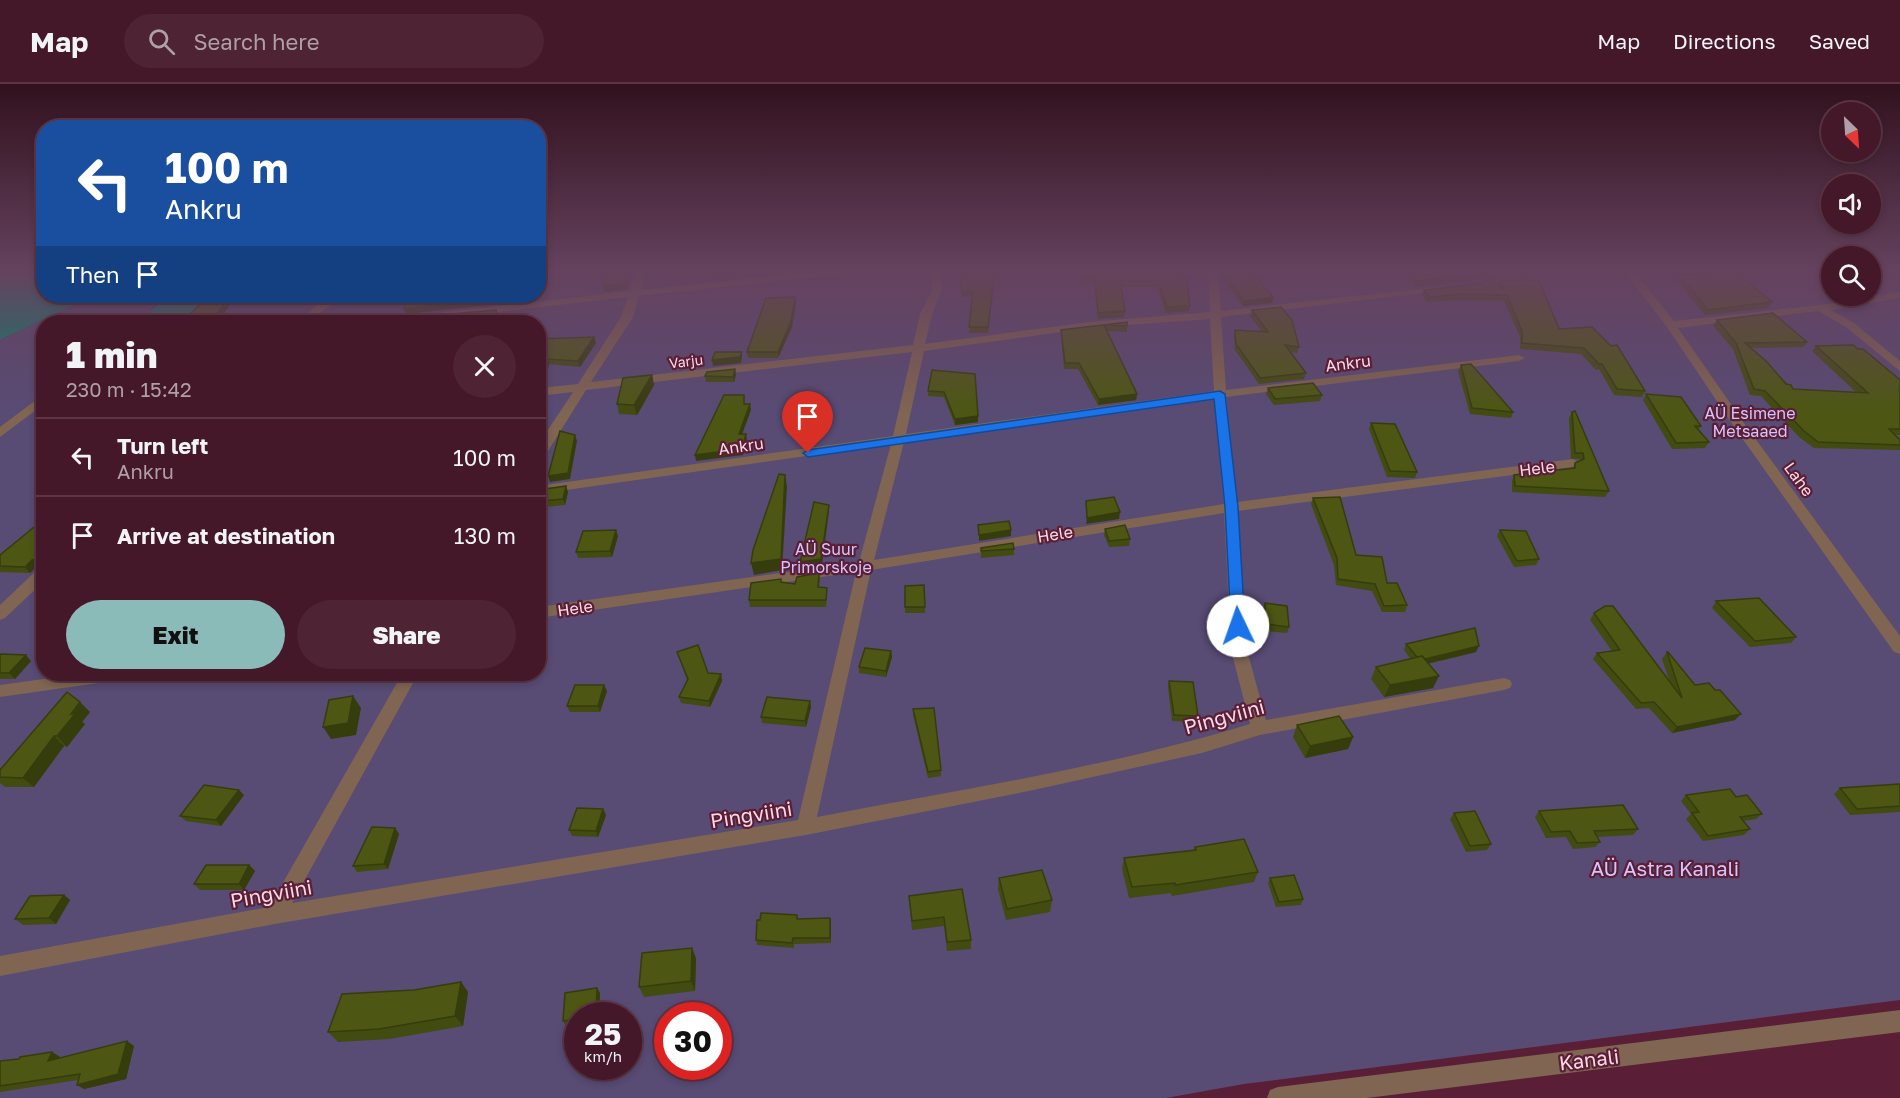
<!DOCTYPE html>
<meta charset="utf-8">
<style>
:root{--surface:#441729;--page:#4e2435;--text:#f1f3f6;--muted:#af9fa8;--line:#5c3646;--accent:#8bbbb9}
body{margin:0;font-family:"Golos Text",sans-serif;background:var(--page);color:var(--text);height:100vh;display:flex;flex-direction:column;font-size:22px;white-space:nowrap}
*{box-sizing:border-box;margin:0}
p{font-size:20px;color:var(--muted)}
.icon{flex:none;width:33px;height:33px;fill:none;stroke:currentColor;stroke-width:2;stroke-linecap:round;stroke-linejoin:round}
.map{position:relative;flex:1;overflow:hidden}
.panel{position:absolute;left:36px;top:231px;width:510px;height:366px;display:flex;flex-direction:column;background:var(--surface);border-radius:24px;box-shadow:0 3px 9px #0003,0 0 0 2px var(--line)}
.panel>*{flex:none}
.banner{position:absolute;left:36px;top:36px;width:510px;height:183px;border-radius:24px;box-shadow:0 3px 9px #0003,0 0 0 2px var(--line);background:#1a4fa0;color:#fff;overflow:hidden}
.needle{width:39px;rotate:155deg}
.tools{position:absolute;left:1821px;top:18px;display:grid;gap:12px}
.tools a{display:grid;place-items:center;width:60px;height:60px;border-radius:50%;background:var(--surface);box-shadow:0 3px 9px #0003,0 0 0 2px var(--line);font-size:30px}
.speed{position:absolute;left:564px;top:918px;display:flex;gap:12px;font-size:30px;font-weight:700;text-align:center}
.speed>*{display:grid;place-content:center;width:78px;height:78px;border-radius:50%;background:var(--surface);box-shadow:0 3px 9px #0003,0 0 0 2px var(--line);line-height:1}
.speed small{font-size:15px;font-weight:400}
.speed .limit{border:9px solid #d22;background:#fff;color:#111}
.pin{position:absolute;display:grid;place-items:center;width:51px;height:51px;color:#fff;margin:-62px -26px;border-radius:50% 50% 50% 0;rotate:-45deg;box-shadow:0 0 6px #0007}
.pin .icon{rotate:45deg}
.me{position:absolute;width:66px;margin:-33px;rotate:357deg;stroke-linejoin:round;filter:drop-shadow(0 0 4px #0008)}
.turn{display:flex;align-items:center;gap:21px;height:126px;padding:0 30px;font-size:27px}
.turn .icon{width:78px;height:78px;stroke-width:2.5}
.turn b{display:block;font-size:42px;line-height:51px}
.then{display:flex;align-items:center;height:57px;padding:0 30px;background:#0003;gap:12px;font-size:22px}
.round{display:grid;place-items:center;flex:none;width:63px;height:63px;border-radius:32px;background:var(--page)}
.headline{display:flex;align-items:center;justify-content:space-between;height:102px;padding:0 30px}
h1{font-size:36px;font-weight:800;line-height:45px}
.primary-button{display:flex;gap:12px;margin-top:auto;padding:12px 30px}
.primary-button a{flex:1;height:69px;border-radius:36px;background:var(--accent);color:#111;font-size:24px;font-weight:800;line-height:69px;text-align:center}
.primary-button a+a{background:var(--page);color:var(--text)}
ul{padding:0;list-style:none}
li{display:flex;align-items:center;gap:18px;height:78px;padding:0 30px;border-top:2px solid var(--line)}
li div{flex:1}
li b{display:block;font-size:22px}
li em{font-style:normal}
header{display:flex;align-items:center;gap:36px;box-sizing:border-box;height:84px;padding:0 30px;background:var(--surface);border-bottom:2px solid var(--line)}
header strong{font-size:28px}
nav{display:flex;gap:33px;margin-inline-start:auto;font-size:21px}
.search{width:420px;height:54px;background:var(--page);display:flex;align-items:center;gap:15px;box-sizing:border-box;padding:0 21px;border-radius:33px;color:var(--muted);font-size:22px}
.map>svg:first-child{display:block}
.green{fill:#584b74;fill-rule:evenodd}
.water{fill:#098471}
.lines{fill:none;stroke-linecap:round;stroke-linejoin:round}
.street{fill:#7f6552;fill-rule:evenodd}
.wall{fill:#424b10}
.shaded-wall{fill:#363d0d}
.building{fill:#4d5713;stroke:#363d0d;stroke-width:1.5}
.route{fill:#1a73e8;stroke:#114b97;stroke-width:1.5}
.labels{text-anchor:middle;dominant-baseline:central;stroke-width:4.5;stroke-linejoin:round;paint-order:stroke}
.far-street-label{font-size:14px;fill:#fed8e3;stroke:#5a1f37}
.street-label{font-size:16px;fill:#fed8e3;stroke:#5a1f37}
.park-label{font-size:16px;fill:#d5c5fc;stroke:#5a1f37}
.near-street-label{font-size:20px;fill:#fed8e3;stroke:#5a1f37}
.near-park-label{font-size:20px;fill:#d5c5fc;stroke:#5a1f37}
</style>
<header>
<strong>Map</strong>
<div class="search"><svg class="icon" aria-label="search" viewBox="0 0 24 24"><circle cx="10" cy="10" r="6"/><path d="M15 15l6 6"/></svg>Search here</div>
<nav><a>Map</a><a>Directions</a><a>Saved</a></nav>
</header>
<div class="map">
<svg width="1900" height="1014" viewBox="0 0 1900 1014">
<rect width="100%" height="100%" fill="#5a1f37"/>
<path class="green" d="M539 187H1831L1832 212H1870L1871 187H1900V916L1244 1000 1166 1014H0V256L93 212H171C160 215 146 228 144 238H44V590H538V238H195L216 212H538ZM578 932H628V982H578ZM668 932H718V982H668Z"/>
<g class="water">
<path d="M0 187H43L44 212H93L0 256Z"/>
<path d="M167 212H216L195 238H144L149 228Z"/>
</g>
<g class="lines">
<g class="street">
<path d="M636 187H646L641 206 817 187H847L842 190 639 212 633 233 591 298 913 261 920 230 932 206 931 187H941L942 206 932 230 925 260 1089 238 1210 228 1208 187H1218L1221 227 1445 202 1446 204 1441 207 1221 233 1226 306 1519 271 1525 274 1519 277 1226 313 1237 418 1573 375 1580 379 1573 383 1238 427 1247 566 1266 636 1504 594 1510 596 1512 600 1510 604 1504 606 1260 651 1202 669 1029 707 806 751 275 840 0 892V872L269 823 402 590H418L292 819 798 736 856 488 538 534V523L859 478 891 360 538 410V402L893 352 912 268 586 306 543 375 538 376V361L573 308 538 312V304L578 300 621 233 628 213 408 238H379L385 235 630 207ZM1210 235 1214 307 906 350 924 267 1089 244ZM1214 314 1224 420 874 476 904 358ZM1224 429 1231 566 1250 640C1110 683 962 705 817 733L871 486Z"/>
<path d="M1624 187H1634L1674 237 1820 221 1900 208V214L1831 226 1854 239 1900 277V287L1846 243 1818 227 1678 244 1746 342 1900 552V570L1894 568 1737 347 1667 243Z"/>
<path d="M332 212H343L321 228 312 238H302L313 224Z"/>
<path d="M44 310V320L0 353V343Z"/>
<path d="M44 483V497L5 534 0 536V521L39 484Z"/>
<path d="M79 590H128L126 594 120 596 0 613V601Z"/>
<path d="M1900 926V948L1367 1014H1267L1270 1006 1278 1003Z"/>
</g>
</g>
<g class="wall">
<path d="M607 187H634L633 191H628V205L605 208Z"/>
<path d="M709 187H770L710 192Z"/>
<path d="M959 187H995L988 249H969L973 213H962Z"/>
<path d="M1081 187H1181L1190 222 1189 227 1166 229 1157 203H1121L1125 227 1124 233 1098 235 1094 200H1082Z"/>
<path d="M1220 187H1251L1273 213 1272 219 1243 222 1221 193Z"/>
<path d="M1405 187H1483L1486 189 1484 195 1414 203 1408 195Z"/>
<path d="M1699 187H1734L1772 218 1768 224 1705 231 1676 196 1679 190 1703 191Z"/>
<path d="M1488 191 1498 200 1500 196 1559 245 1645 307 1642 313 1614 311 1599 285 1596 286 1581 270 1520 265V253L1504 217 1457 216 1427 218 1422 211 1424 206 1483 199 1486 197Z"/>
<path d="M795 213 796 219 792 243 778 274H748L747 268Z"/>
<path d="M1252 226 1299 263 1297 269 1290 268 1306 289 1304 295 1259 300 1235 266 1234 252 1235 246 1262 248 1250 232Z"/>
<path d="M1717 236 1807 258 1803 263 1751 264 1793 305 1857 309 1812 267 1816 262 1900 296V351H1895L1900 356V366L1814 364 1799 353 1761 312 1750 311 1733 265 1713 242Z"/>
<path d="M1127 238V248L1107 247 1137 310 1136 316 1098 321 1078 285H1064L1061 252V246Z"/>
<path d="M594 253 596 259 580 283 549 280 544 301 538 255Z"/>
<path d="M1461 281 1513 328 1511 334 1470 330 1458 287Z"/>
<path d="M735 285 736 291 734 298H706L705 292Z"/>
<path d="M932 286 978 332V338L955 341 944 313 928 312V307Z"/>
<path d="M652 291 654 301 637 331 619 330 617 320Z"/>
<path d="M1268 304 1322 311 1320 317 1274 321 1266 310Z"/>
<path d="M1646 310 1701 342 1698 346 1709 358 1705 364 1672 365 1643 316Z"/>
<path d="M1572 328 1609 407 1605 413 1512 408V397L1514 391 1573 384 1575 379 1580 377V375H1571L1569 334Z"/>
<path d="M1371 339 1417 388 1415 394 1387 393 1369 345Z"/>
<path d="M566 402 568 408 565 421 544 423 542 417Z"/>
<path d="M1313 414 1356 471 1387 499 1407 521 1405 528H1382L1372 507 1336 501 1334 481 1311 420Z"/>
<path d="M44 435V487L41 484V481L37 482 30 489 0 488V471Z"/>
<path d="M1105 445 1130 455 1129 462 1109 463 1104 451Z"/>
<path d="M1500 446 1539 475 1536 481 1514 483 1497 452Z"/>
<path d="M618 452 612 473 578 474 576 468Z"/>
<path d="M981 464 1014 465V471L981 474Z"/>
<path d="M819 489 820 495 819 503 827 504V510L826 523H750L749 516 781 495V498L795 500Z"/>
<path d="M924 501 925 529H905V502Z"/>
<path d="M1716 517 1796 553 1791 559 1750 563 1712 524Z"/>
<path d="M1265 519 1289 543 1287 549 1264 547 1263 525Z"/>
<path d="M1594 529 1670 598 1662 575 1667 568 1695 601 1735 636 1672 649 1649 624 1636 625 1593 575 1597 569 1612 567 1590 536Z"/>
<path d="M1406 560 1476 568 1428 580 1433 604 1384 613 1371 595 1376 583 1410 574 1404 566Z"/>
<path d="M891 567 892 573 886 593 859 589V583Z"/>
<path d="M677 568 708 589 721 590 722 597 710 623 681 619 679 613 687 596Z"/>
<path d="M0 570 31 577 15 595H0Z"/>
<path d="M1169 597 1198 632 1197 638 1172 637 1168 603Z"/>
<path d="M607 607 600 628H570L567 622Z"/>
<path d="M810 617 811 623 806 643 762 639 761 633Z"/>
<path d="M913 625 941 686V692L928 694 913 631Z"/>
<path d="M90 628 82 638 85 640 67 663 64 662 34 703H5L0 699V686Z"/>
<path d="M1297 641 1353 653 1348 665 1305 674 1293 653Z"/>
<path d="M1900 700V728L1850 731 1834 710 1840 704Z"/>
<path d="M244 711 221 742 186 737 180 732Z"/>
<path d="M1686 711 1736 713 1762 730 1756 735 1744 737 1750 745 1744 751 1703 757 1686 735 1691 730 1681 717Z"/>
<path d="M603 725 606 731 598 753 572 752 569 746Z"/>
<path d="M1539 727 1638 745 1633 751 1597 753 1600 758 1595 763 1573 765 1566 753 1546 754 1535 733Z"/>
<path d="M1454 729 1491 760 1487 766 1466 768 1450 735Z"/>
<path d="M395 744 399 750 388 785 357 788 353 782Z"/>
<path d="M1195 763 1258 788 1254 798 1172 812 1171 809 1129 814 1122 785 1124 774 1193 767Z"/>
<path d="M249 781 255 787 244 806H200L194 800Z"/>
<path d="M999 794 1052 816 1050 828 1006 836 998 805Z"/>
<path d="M1270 794 1303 815 1301 821 1276 823 1268 799Z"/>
<path d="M962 805 971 856V865L947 867 944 842 912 846 909 812Z"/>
<path d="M64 811 70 816 56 840 23 841 15 835Z"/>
<path d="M798 835 831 839V859L794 860V864L757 861 756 856Z"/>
<path d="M696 874 695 907 644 913 639 903Z"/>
<path d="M461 898 468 908 463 942 389 955 338 958 328 948Z"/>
<path d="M597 904 600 909 599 932H578V940L566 942 563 937Z"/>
<path d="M134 962 126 995 84 1005 78 996 0 1008V977L19 975 52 968 60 973 59 975Z"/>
</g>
<g class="shaded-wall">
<path d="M627 187 628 205 605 208 603 202Z"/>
<path d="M1486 189 1484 195 1414 203 1416 197Z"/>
<path d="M229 212H235L219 238H212Z"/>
<path d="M491 212H496L491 221 406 230 404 225Z"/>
<path d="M795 213 796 219 792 243 778 274V268Z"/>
<path d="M1273 213 1272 219 1243 222 1244 217Z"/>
<path d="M594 253 596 259 580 283 578 277Z"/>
<path d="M742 268V274L741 279 713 282 712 276Z"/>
<path d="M547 275 549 280 544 301 538 303V296Z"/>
<path d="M735 285 736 291 734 298 733 293Z"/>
<path d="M652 291 654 301 637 331 634 321Z"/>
<path d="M538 308 540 314 538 322Z"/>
<path d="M1137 310 1136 316 1098 321 1099 315Z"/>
<path d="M750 320 751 326 740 356 739 350Z"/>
<path d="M978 332V338L955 341V335Z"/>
<path d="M746 350 747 356 743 371 696 377 695 371Z"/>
<path d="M575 351 577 357 570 395 550 398 548 392Z"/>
<path d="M785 391 787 403 782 486 754 491 751 479Z"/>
<path d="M566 402 568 408 565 421 563 415Z"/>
<path d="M829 421V427L822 481 801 484 800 478Z"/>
<path d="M1120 428 1119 435 1086 440 1087 434Z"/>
<path d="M616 446 618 452 612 473 610 467Z"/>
<path d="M1011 446V452L979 457V451Z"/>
<path d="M38 475 44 481 37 482 30 489 25 483 32 476Z"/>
<path d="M1479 562 1476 568 1417 582 1420 576Z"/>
<path d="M891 567 892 573 886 593V587Z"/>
<path d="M26 571 31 577 15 595 9 589Z"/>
<path d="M721 590 722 597 710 623 709 617Z"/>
<path d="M1439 592 1433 604 1384 613 1390 601Z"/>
<path d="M604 601 607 607 600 628 598 622Z"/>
<path d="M353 612 361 624 356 651 331 655 323 643Z"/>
<path d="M810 617 811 623 806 643 805 637Z"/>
<path d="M80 618 90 628 82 638 85 640 67 663 57 652Z"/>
<path d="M1741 630 1735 636 1672 649 1677 643Z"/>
<path d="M54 652 64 662 34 703 23 694Z"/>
<path d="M1353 653 1348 665 1305 674 1310 662Z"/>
<path d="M239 706 244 711 221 742 216 736Z"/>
<path d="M603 725 606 731 598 753 596 747Z"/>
<path d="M395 744 399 750 388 785 384 780Z"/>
<path d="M249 781 255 787 244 806 239 800Z"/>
<path d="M64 811 70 816 56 840 49 834Z"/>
<path d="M830 834 831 839V859L830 854Z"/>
<path d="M692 864 696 874 695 907 691 897Z"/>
<path d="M461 898 468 908 463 942 455 932Z"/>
<path d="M597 904 600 909 599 932 596 931Z"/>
<path d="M127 957 134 962 126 995 84 1005 77 1001Z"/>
<path d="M52 968 60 973 56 982 48 977Z"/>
</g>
<g class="building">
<path d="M607 187H627V199L603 202Z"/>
<path d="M960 187H995L988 243H969L973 208H962Z"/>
<path d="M1082 187H1181L1187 198 1190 222 1167 223 1158 197H1120L1125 227 1098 229 1095 194H1083Z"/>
<path d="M1222 187H1251L1273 213 1244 217Z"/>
<path d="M1409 187H1483L1486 189 1416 197 1410 189Z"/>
<path d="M1707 187H1734L1772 218 1708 226 1679 190 1712 192Z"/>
<path d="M1488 191 1504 206 1500 196H1539L1559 245 1592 243 1611 262 1617 261 1645 307 1617 305 1602 280H1599L1584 264 1522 259V247L1507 211 1459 210 1429 213 1424 206 1483 199 1488 197Z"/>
<path d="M209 212H229L212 238H182Z"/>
<path d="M408 212H491L489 215 404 225Z"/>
<path d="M795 213 791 237 778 268H747L766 214Z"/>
<path d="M1281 223 1292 236 1299 263 1285 261 1306 289 1260 294 1236 260 1235 246 1268 248 1252 226Z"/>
<path d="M496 226 497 238H435L438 231Z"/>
<path d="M1773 229 1807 258 1745 259 1766 277 1786 300 1791 301 1793 305 1868 309 1816 262 1853 261 1858 265H1863L1900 296V345H1889L1900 356V361L1818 358 1804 347 1765 307 1754 305 1736 259 1717 236Z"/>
<path d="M66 235 70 238H56Z"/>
<path d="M1127 238V242L1104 241 1137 310 1099 315 1079 279H1065L1061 246Z"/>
<path d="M594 253 578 277 547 275 542 295 538 296V255Z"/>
<path d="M715 268H742L740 273 712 276Z"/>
<path d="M1471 280 1513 328 1472 324 1461 281Z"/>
<path d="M735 285 733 293 705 292 707 288Z"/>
<path d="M932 286 975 290 978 332 955 335 944 308 928 307Z"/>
<path d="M652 291 634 321 617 320 623 294Z"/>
<path d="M1313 299 1322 311 1275 315 1268 304Z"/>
<path d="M1646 310 1681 313 1701 342H1695L1709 358 1676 359Z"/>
<path d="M724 311H744V320H750L739 350H746L742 365 695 371Z"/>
<path d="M1575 327 1609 407 1515 402 1514 391 1575 384V379L1584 375 1583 369H1575L1572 328Z"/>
<path d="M1371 339 1395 340 1417 388 1390 387Z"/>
<path d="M560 347 575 351 568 389 548 392Z"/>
<path d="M779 390 785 391 781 475 751 479 753 466Z"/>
<path d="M566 402 563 415 542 417 545 405Z"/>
<path d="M1114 413 1120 428 1087 434 1086 417Z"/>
<path d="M1340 413 1356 471 1382 473 1387 499H1397L1407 521 1384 522 1375 500 1338 495 1337 474 1313 414Z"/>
<path d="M814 418 829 421 821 475 800 478Z"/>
<path d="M44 435V484H41V477L38 475 32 476 25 483 0 482V471Z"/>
<path d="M1009 437 1011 446 979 451 978 441Z"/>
<path d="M1125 441 1130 455 1109 457 1105 445Z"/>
<path d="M616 446 610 467 576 468 583 447Z"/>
<path d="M1500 446 1526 447 1539 475 1517 477Z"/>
<path d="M1013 459 1014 465 981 467V464Z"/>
<path d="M819 489 818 503 827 504 826 516H749L751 499 781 495V498L795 500 797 493Z"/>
<path d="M924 501 925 523H905V502Z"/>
<path d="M1759 514 1796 553 1755 557 1716 517Z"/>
<path d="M1265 519 1287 522 1289 543 1266 540Z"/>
<path d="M1605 522H1613L1682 614 1667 568H1668L1695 601 1709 599 1715 606H1720L1741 630 1677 643 1654 618 1641 619 1597 569 1620 566 1594 529Z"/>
<path d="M1475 544 1479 562 1425 575 1422 572 1417 573 1406 560Z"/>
<path d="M698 561 708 589 721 590 709 617 679 613 688 595 677 568Z"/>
<path d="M865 564 891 567 886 587 859 583Z"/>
<path d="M0 570 26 571 9 589H0Z"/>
<path d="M1422 572 1439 592 1390 601 1376 583Z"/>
<path d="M1169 597 1193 598 1198 632 1174 631Z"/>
<path d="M575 601H604L598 622H567Z"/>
<path d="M67 608 80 618 71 630H75L57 652H54L23 694 0 693V686Z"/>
<path d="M353 612 348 639 323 643 329 616Z"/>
<path d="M767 613 810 617 805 637 761 633Z"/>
<path d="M934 624 941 686 928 688 913 625Z"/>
<path d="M1339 632 1353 653 1310 662 1297 641Z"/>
<path d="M1900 700V722L1857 725 1840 704Z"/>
<path d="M204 701 239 706 216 736 180 732Z"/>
<path d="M1730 705 1736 713 1747 711 1762 730 1740 733 1750 745 1708 752 1692 729 1699 728 1686 711Z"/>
<path d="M1623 721 1638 745 1594 747 1600 758 1577 759 1570 747 1551 748 1539 727Z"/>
<path d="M577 724 603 725 596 747 569 746Z"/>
<path d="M1475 727 1491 760 1470 762 1454 729Z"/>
<path d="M372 743 395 744 384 780 353 782Z"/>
<path d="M1244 755 1258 788 1175 801V799L1132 803 1124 774 1196 766 1195 763Z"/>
<path d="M206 781H249L239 800H194Z"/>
<path d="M1042 786 1052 816 1007 825 999 794Z"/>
<path d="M1294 791 1303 815 1279 818 1270 794Z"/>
<path d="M962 805 971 856 947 858 944 833 912 837 909 812Z"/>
<path d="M64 811 49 834 15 835 30 812Z"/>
<path d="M761 829 797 831V835L830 834V854H793L792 859 756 856 757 836H760Z"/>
<path d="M692 864 691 897 639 903 642 869Z"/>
<path d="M461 898 455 932 379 945 328 948 342 910 414 906Z"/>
<path d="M597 904 596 931 578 932V935L563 937 565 909Z"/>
<path d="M127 957 118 990 77 1001 80 990 0 1002V977L19 975 20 973 52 968 48 977Z"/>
</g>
<linearGradient id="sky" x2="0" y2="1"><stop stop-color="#32111e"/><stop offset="0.57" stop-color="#65425e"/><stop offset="1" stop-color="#65425e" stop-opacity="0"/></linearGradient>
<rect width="1900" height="329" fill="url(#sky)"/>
<path class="route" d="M1220 307 1225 310 1238 423 1245 542 1238 547 1231 542 1225 423 1214 315 808 373 803 369 808 366Z"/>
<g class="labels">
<g class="far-street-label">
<text transform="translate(686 277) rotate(-7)">Varju</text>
</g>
<g class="street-label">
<text transform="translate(1348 279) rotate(-7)">Ankru</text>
<text transform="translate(741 362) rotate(-8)">Ankru</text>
<text transform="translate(1537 384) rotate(-7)">Hele</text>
<text transform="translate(1799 395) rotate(54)">Lahe</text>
<text transform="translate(1055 450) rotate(-9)">Hele</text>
<text transform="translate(575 524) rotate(-8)">Hele</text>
</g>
<g class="park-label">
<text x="1750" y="329">AÜ Esimene<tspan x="1750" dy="18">Metsaaed</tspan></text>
<text x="826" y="465">AÜ Suur<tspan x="826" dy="18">Primorskoje</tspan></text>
</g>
<g class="near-street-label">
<text transform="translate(1224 632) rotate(-15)">Pingviini</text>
<text transform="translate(751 730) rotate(-9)">Pingviini</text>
<text transform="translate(271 809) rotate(-10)">Pingviini</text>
<text transform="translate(1589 975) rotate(-7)">Kanali</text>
</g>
<g class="near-park-label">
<text x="1665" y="784">AÜ Astra Kanali</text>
</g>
</g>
</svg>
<div class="tools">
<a><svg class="needle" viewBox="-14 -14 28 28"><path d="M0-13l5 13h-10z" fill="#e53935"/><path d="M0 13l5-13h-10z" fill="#af9fa8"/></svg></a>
<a><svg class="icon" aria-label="sound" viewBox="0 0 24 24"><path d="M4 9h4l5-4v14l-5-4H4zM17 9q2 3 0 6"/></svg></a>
<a><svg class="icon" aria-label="search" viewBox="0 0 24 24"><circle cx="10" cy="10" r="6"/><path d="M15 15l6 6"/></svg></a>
</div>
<div class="speed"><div>25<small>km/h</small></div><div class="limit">30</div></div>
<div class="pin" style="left:808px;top:369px;background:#d93025"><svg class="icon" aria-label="arrive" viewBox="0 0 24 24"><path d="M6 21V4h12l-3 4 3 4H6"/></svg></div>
<svg class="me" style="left:1238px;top:542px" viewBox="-20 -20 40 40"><circle r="19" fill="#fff"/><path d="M0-13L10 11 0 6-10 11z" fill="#1a73e8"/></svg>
<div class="banner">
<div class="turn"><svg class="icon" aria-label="left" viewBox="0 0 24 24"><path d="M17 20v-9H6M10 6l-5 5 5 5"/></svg><div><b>100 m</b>Ankru</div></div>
<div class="then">Then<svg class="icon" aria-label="arrive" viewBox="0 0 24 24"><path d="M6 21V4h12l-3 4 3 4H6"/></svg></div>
</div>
<section class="panel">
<div class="headline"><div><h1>1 min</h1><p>230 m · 15:42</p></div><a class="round"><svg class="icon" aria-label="close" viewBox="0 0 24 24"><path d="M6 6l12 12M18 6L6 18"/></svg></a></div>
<ul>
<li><svg class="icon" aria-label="left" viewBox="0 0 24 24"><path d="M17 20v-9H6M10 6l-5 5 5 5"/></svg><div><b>Turn left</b><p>Ankru</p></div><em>100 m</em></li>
<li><svg class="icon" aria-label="arrive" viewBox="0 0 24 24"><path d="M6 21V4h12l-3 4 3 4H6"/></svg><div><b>Arrive at destination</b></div><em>130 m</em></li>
</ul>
<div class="primary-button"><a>Exit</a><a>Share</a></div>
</section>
</div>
